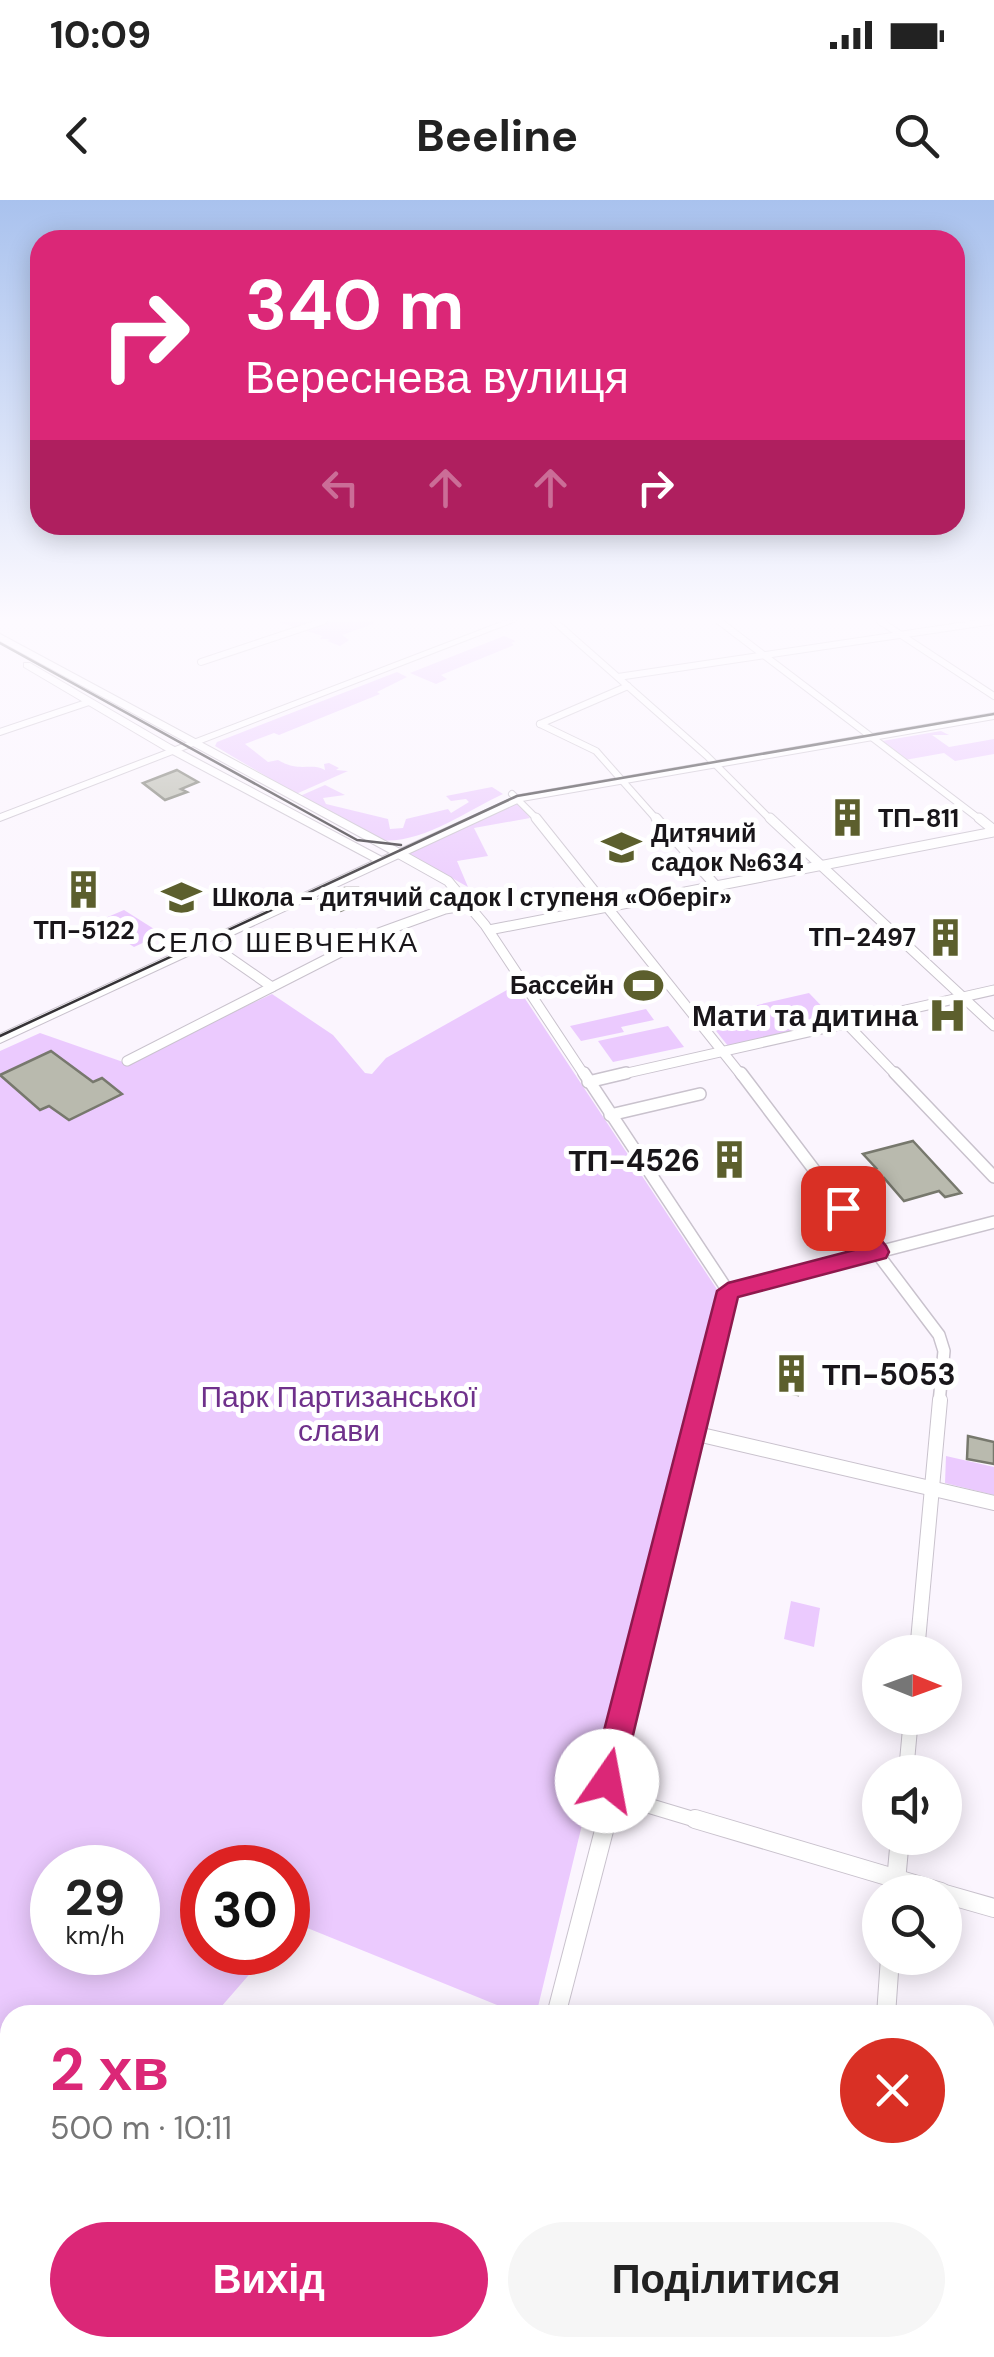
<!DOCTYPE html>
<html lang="uk">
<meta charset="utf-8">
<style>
:root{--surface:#fff;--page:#f6f6f6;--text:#222;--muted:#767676;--accent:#db2777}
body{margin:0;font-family:"DM Sans",sans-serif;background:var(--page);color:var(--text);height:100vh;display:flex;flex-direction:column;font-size:38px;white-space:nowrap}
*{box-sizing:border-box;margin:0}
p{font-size:32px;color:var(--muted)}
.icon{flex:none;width:55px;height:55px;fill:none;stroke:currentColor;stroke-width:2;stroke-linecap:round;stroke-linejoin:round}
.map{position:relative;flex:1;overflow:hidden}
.panel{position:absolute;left:0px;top:1805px;width:995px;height:352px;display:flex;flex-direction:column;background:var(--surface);border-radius:30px 30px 0 0;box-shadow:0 5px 25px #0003}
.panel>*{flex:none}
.banner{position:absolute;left:30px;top:30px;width:935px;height:305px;border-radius:30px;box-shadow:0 5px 25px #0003;background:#db2777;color:#fff;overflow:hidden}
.needle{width:65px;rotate:91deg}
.fabs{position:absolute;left:862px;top:1435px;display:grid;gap:20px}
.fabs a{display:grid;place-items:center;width:100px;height:100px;border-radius:50%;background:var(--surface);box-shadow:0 5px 25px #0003;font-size:50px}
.speed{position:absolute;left:30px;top:1645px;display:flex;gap:20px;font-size:50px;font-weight:700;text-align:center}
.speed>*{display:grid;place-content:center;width:130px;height:130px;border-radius:50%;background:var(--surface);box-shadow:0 5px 25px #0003;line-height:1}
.speed small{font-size:25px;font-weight:400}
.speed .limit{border:15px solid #d22;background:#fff;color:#111}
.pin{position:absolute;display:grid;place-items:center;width:85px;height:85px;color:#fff;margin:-42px;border-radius:20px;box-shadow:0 5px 15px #0006}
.me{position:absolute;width:110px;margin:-55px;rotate:12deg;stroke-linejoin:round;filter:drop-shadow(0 0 8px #0008)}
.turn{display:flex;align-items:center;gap:35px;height:210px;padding:0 50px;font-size:45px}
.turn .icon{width:130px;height:130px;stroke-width:2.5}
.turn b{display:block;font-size:70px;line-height:85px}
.lanes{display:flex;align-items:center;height:95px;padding:0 50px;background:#0003;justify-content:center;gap:50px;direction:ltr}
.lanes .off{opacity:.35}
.round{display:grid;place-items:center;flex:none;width:105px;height:105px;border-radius:52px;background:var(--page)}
.headline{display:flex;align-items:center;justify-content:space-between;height:170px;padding:0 50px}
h1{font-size:60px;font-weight:700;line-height:75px;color:var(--accent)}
.cta{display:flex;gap:20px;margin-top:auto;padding:20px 50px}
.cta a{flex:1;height:115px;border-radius:60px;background:var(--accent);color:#fff;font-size:40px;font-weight:700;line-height:115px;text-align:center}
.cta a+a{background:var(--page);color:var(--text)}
.status{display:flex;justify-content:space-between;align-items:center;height:70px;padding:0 50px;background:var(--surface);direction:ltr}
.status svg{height:28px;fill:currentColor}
header{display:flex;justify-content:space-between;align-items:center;height:130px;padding:0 50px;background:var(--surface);font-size:45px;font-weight:700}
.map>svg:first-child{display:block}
.green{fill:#ebcafe;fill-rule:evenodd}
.building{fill:#b9baae;stroke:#77786d;stroke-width:2.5}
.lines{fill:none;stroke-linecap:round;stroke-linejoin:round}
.street-far4-casing{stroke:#c9c2cd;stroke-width:8}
.street-far3-casing{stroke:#c9c2cd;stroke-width:11}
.street-far2-casing{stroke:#c9c2cd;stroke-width:14}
.street-far1-casing{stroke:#c9c2cd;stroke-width:16}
.street-casing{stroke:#c9c2cd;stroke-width:20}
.secondary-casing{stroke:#c9c2cd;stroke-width:2}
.primary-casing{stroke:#c9c2cd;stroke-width:2}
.street-far4{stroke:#fff;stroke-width:6}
.street-far3{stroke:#fff;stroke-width:9}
.street-far2{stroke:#fff;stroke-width:11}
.street-far1{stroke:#fff;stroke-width:14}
.street{stroke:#fff;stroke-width:18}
.secondary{fill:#fff;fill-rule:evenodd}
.primary{fill:#fff;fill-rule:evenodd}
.tram{stroke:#363337;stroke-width:2.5}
.route{fill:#db2777;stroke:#8e194d;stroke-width:2.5}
.labels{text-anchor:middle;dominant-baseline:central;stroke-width:10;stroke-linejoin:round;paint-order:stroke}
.far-poi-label{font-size:25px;font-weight:bold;fill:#19161a;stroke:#fff;text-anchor:start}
.far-neighbourhood-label{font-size:28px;letter-spacing:2.5px;fill:#19161a;stroke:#fff}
.poi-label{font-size:30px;font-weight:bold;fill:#19161a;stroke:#fff;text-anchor:end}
.park-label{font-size:30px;fill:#6f318b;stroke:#fff}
</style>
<div class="status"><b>10:09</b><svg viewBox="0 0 49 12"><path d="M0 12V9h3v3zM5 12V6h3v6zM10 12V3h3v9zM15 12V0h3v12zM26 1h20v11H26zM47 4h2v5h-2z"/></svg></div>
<header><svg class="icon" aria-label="back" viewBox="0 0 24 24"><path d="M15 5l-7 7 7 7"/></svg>Beeline<svg class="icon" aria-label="search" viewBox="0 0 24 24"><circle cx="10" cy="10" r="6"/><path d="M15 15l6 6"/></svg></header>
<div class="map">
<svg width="994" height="2157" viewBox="0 0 994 2157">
<rect width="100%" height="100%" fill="#fbf5fe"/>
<g class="green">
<path d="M373 421V424L342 435 349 440 340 446 327 441 330 439H320L323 436 278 422Z"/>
<path d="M504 436 516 441 511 443 514 445 441 475 447 479 436 484 410 473Z"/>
<path d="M397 472 407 477 377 492 380 494 279 535 274 533 245 544 268 562 278 560C300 573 310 562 325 570L324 564 329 563 339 568 336 570 348 571 296 594 215 546 217 542Z"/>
<path d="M941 531 949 535H932L949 547 994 539V554L955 561 944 553 905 560 882 541Z"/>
<path d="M325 585 345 595 323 598 326 604 388 619 390 629 403 628 406 619 448 609 451 613 469 602 466 599 451 601 446 596 492 587 503 594C466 611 421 645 379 640L300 596Z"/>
<path d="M517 602 530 618 474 628 488 656 457 661 468 687 409 654Z"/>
<path d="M124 710 162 734 134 747 96 722Z"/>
<path d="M516 785 724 1100 602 1542 536 1815H522L295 1723 288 1731V1668H202V1752L268 1753 214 1815H10V2061L0 2074V851L40 833 126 863 272 794 333 835 365 873 372 874 386 858ZM52 1668H138V1752H52Z"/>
<path d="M809 793 836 821 728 846 705 817Z"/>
<path d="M646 809 654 820 621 827 624 832 581 841 570 826Z"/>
<path d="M668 826 684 847 613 862 598 841Z"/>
<path d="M946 1256 994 1267V1295L945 1283Z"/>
<path d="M791 1401 820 1408 814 1447 784 1439Z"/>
</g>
<g class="building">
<path d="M177 570 198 582 181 589 187 592 165 600 143 583Z"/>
<path d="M345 688H358V694L370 700 337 712 318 700 331 694 345 702Z"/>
<path d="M51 851 93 882 102 878 122 894 69 920 49 906 40 910 0 875Z"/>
<path d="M913 941 961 993 945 997 939 991 904 1001 884 978 873 981 864 971 876 968 863 954Z"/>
<path d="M784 1159 804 1163 798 1195 782 1192 783 1186 779 1185Z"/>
<path d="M968 1236 994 1242V1264L967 1259Z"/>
</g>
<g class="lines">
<defs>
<g id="street-far4">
<path d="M554 421 707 556 772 621"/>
<path d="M719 421 982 621"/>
<path d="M880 421 994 496"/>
<path d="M201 462 324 421"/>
<path d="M618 477 993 421"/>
<path d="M540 524 596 551 658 621"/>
<path d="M540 524 628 486"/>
<path d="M0 532 89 502"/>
<path d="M512 594 539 621"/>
</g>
<g id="street-far3">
<path d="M536 618 742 876"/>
<path d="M656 618 716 686"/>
<path d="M770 618 994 826"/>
<path d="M979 618 994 630"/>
<path d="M398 653 448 681 485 725 585 876"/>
<path d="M489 730 994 632"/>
<path d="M200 737 272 787"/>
<path d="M847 824 897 876"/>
<path d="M127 861 376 734 445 709 470 705"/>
<path d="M614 876 994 790"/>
</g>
<g id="street-far2">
<path d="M584 873 728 1091 700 1203"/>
<path d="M741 873 939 1135 944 1151 939 1203"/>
<path d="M895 873 994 977"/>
<path d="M588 882 626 873"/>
<path d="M610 915 700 894"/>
<path d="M728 1091 994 1022"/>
</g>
<g id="street-far1">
<path d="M693 1233 994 1303"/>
<path d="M917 1452 940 1200"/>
<path d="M906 1572 911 1518"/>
<path d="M613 1595 703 1622"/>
<path d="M606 1622 613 1595 607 1573 701 1200"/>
</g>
<g id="street">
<path d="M695 1619 941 1692"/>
<path d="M895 1692 900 1638"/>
<path d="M945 1694 994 1708"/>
<path d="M556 1815 607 1619"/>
<path d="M886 1815 890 1758"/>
<path d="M473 2156 475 2148"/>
</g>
<path id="secondary" d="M0 434 400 649 519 595 994 513V519L522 601 0 843V834L373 661 163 549 24 467V463H30L171 545 382 657 390 653 0 441Z"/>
<path id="primary" d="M504 421H516L0 621V614Z"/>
</defs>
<use href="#street-far4" class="street-far4-casing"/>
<use href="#street-far3" class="street-far3-casing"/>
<use href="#street-far2" class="street-far2-casing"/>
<use href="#street-far1" class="street-far1-casing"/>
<use href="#street" class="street-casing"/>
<use href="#secondary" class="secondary-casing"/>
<use href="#primary" class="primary-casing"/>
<use href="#street-far4" class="street-far4"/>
<use href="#street-far3" class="street-far3"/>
<use href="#street-far2" class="street-far2"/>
<use href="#street-far1" class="street-far1"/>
<use href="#street" class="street"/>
<use href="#secondary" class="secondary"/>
<use href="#primary" class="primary"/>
<g class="tram">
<path d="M0 443 357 640 401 645"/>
<path d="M0 836 517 596 994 514"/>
</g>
</g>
<linearGradient id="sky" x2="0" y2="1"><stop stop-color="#a9c2ee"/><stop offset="0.58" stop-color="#fdfaff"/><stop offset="1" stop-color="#fdfaff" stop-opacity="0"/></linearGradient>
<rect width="994" height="723" fill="url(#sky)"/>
<path class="route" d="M843 1001 851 1003 886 1046 889 1052 886 1058 738 1097 622 1581 618 1592 607 1597 596 1592 591 1581 717 1091 728 1083 862 1048 832 1008Z"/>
<defs>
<symbol id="building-bare" viewBox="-9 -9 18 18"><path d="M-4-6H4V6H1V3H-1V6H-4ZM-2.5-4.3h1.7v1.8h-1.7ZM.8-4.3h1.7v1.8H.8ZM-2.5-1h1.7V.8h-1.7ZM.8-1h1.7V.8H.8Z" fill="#5c5f2d" stroke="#fff" stroke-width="2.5" paint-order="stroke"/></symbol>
<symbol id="school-bare" viewBox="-9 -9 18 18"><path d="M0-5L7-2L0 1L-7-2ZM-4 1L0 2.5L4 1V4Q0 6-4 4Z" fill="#5c5f2d" stroke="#fff" stroke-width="2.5" paint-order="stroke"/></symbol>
<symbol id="stadium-bare" viewBox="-9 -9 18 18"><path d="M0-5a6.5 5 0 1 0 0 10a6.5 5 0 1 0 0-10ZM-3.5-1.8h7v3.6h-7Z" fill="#5c5f2d" stroke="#fff" stroke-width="2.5" paint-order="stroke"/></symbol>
<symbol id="hospital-bare" viewBox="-9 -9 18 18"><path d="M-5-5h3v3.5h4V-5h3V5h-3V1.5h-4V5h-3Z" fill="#5c5f2d" stroke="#fff" stroke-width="2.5" paint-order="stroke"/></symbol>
</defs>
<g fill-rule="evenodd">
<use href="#building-bare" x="820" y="590" width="55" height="55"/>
<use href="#school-bare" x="594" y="620" width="55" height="55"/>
<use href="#building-bare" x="56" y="662" width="55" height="55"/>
<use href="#school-bare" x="154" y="670" width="55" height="55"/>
<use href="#building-bare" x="918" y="710" width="55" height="55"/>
<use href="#stadium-bare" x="616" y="758" width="55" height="55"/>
<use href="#hospital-bare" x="920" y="788" width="55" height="55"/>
<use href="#building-bare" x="702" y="932" width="55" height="55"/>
<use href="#building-bare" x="764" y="1146" width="55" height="55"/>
</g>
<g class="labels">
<g class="far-poi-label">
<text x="878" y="618">ТП-811</text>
<text x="651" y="633">Дитячий<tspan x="651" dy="29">садок №634</tspan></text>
<text x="212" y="697">Школа - дитячий садок І ступеня «Оберіг»</text>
<text x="84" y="730" text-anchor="middle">ТП-5122</text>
<text x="916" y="737" text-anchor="end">ТП-2497</text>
<text x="614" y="785" text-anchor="end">Бассейн</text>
</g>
<g class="far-neighbourhood-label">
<text x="283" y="742">СЕЛО ШЕВЧЕНКА</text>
</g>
<g class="poi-label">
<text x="918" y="815">Мати та дитина</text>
<text x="700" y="960">ТП-4526</text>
<text x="822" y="1174" text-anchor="start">ТП-5053</text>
</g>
<g class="park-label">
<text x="339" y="1196">Парк Партизанської<tspan x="339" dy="34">слави</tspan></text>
</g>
</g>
</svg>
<div class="fabs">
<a><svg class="needle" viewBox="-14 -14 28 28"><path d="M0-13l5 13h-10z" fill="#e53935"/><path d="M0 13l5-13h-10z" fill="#767676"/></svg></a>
<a><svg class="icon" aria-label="sound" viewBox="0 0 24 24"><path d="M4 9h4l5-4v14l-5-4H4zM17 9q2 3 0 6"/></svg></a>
<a><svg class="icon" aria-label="search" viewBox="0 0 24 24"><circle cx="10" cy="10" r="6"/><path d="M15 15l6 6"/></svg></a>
</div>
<div class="speed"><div>29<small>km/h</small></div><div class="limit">30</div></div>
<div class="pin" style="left:843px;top:1008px;background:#d93025"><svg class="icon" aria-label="arrive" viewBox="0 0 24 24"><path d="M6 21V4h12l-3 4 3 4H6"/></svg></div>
<svg class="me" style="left:607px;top:1581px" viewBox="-20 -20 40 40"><circle r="19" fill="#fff"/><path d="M0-13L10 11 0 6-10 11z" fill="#db2777"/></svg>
<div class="banner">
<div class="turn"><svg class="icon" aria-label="right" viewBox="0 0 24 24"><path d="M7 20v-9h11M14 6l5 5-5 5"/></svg><div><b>340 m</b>Вереснева вулиця</div></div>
<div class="lanes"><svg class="icon off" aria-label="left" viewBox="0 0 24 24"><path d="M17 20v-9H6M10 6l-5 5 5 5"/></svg><svg class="icon off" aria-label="ahead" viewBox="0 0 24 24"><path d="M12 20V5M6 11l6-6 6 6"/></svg><svg class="icon off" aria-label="ahead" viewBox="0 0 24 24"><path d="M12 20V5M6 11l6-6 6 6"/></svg><svg class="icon" aria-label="right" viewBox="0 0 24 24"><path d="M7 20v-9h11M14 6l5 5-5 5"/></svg></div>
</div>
<section class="panel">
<div class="headline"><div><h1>2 хв</h1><p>500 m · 10:11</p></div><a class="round" style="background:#d93025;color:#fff"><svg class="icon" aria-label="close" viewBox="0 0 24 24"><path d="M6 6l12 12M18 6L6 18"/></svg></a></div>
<div class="cta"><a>Вихід</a><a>Поділитися</a></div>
</section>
</div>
